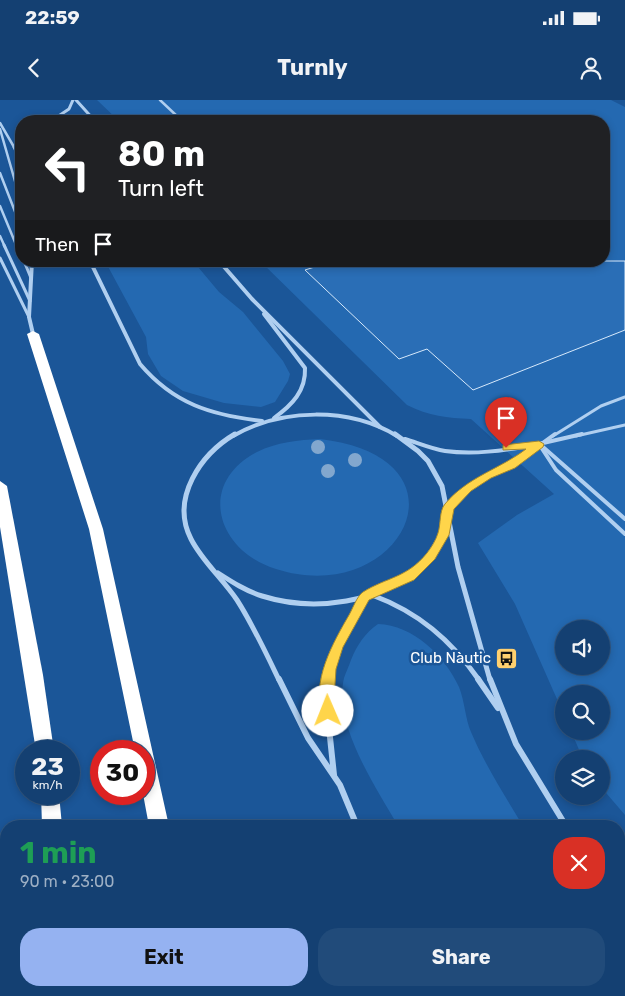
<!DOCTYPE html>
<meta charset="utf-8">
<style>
:root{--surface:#144072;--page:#214b7a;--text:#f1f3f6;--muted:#9dafc4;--line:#335984;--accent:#95b2f1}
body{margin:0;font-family:Rubik,sans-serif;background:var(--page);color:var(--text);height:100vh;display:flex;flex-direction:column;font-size:19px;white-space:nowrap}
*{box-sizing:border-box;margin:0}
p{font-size:16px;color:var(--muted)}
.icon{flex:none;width:28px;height:28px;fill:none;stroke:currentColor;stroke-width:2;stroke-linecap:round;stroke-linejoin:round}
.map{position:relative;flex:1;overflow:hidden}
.panel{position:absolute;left:0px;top:720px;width:625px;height:176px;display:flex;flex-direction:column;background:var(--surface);border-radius:20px 20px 0 0;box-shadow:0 2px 8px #0003,0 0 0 1px var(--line)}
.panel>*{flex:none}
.guide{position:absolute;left:15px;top:15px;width:595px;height:152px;border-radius:20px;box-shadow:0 2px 8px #0003,0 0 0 1px var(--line);background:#202124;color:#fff;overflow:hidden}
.tools{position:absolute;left:555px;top:520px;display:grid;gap:10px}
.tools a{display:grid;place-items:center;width:55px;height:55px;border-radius:50%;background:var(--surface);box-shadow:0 2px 8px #0003,0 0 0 1px var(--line);font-size:25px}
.speed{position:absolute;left:15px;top:640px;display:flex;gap:10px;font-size:25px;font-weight:700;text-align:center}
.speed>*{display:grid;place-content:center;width:65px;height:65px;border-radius:50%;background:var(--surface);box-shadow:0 2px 8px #0003,0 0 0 1px var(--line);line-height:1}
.speed small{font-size:12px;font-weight:400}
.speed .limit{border:8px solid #d22;background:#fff;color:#111}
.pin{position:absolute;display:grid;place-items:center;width:42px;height:42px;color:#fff;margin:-51px -21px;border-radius:50% 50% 50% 0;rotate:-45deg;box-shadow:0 0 5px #0007}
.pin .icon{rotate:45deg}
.me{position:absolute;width:55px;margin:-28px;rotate:359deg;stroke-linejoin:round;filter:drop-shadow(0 0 4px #0008)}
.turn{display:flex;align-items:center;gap:18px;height:105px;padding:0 20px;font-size:22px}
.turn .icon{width:65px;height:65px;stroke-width:2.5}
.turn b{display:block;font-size:35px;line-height:42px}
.then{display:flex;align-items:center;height:48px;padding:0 20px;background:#0003;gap:10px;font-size:19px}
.round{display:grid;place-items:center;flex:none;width:52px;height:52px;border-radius:20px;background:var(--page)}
.headline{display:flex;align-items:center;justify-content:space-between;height:85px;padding:0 20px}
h1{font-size:30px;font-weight:700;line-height:38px;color:#1e9e55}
.action{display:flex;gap:10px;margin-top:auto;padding:10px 20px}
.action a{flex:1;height:58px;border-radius:20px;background:var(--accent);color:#111;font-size:20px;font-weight:700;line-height:58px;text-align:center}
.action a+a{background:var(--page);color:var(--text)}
.status{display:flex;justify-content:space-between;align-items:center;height:35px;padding:0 25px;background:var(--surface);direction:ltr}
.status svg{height:14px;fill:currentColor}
header{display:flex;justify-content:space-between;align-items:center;height:65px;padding:0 20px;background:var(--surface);font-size:22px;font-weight:700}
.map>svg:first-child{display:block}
.green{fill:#2469b1;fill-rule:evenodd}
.building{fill:#2a6eb6;stroke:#d7e9fb}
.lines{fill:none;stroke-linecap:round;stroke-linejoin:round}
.lane-far2{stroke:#b0cff0;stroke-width:2.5}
.lane-far1{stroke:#b0cff0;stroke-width:3}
.lane{stroke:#b0cff0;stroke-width:4}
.street-far3{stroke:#b0cff0;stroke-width:3}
.street-far2{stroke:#b0cff0;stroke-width:4}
.street-far1{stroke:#b0cff0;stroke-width:5}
.street{stroke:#b0cff0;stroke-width:6}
.highway{fill:#fff;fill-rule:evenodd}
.tree{fill:#82a7ce}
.route{fill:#ffd54a;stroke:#a68a30}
.labels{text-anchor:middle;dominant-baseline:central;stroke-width:5;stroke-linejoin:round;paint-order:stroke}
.poi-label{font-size:15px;fill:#fff;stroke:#1b5698;text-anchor:end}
</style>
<div class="status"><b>22:59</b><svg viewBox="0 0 49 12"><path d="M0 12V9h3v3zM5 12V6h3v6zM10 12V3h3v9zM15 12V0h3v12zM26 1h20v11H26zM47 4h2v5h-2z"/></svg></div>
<header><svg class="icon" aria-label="back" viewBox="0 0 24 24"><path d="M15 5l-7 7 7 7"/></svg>Turnly<svg class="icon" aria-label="person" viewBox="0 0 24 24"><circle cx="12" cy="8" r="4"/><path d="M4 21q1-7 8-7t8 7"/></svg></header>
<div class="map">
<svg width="625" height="896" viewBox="0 0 625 896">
<rect width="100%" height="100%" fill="#1b5698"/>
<g class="green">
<path d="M97 0H611L625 7V715L601 687V659H583L571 631H601V594H564V615L515 504 478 443 517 415 554 394 471 319C447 318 429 316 407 305L260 161H604V21H119ZM564 529H601V566H564Z"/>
<path d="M105 161H193L219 192 243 212 283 261 290 274 288 281 275 302 261 307 224 303 183 291 161 276 148 254 146 237Z"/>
<path d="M320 339C479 358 400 509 276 469 217 451 196 384 257 352 277 342 298 340 320 339Z"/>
<path d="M378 524C413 525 445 556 459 587 465 602 465 618 471 632 485 665 505 696 523 726H398C376 687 333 625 344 578 346 572 349 566 351 560 357 545 365 533 378 524Z"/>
<path d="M619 857 625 864V896H393L396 890H619Z"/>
</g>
<path class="building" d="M334 161H625V230L473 290 427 249 399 259 305 170Z"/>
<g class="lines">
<g class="lane-far2">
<path d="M160 0 178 17"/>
<path d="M0 23 14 47"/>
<path d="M0 29 21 102"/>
<path d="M0 73 21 127"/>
<path d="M0 106 17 147"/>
<path d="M0 136 5 147"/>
</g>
<g class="lane-far1">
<path d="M4 145 30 201"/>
<path d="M17 145 21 155"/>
<path d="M0 158 29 217"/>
<path d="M24 161 31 178"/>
<path d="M553 336 601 306 625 297"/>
<path d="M576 336 625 325"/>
</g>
<g class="lane">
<path d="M405 339C418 343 432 349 445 351 490 357 539 344 582 334"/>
<path d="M539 344 556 370 625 434"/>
<path d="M543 347 625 419"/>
<path d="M448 408 467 388 487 375 511 366 555 334"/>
</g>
<g class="street-far3">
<path d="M76 0 95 21"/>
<path d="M51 21 69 9 73 0"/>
<path d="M21 37 14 47 21 61"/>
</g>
<g class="street-far2">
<path d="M32 161 29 217 33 234"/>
<path d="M90 161 140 264C174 304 211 315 262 321"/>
<path d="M219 161 252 199 380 327"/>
<path d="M264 214 305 268C306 291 292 305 274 318"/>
<path d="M233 336C282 308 349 307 397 336"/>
</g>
<g class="street-far1">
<path d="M235 334C201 354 170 398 191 439 202 461 223 479 237 500 253 525 266 553 279 580"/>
<path d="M395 334 418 351 428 361 442 386 458 467 490 580"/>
<path d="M218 473C232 482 246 491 262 496 313 512 383 504 421 464 434 451 441 435 448 418"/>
<path d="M372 495C418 512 451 540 479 580"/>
<path d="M328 580C333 549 349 524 365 497"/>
</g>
<g class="street">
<path d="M279 579 308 638 340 685 357 726"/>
<path d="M329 579 327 609 334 675"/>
<path d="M478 579 498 608"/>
<path d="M490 579 516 644 566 726"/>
<path d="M619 796 625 804"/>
<path d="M342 896 346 890"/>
</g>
<g class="highway">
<path d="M33 231 39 234 103 429 169 726H149L143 694 144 651H135L89 429 27 234Z"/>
<path d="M0 381 7 386 43 575 54 651H36L0 427Z"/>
<path d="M41 694H59L62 726H42Z"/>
<path d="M34 890H56L55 896H33Z"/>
<path d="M171 890H193L194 896H172Z"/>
</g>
</g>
<g class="tree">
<circle cx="318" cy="347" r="7"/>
<circle cx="355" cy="360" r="7"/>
<circle cx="328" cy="371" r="7"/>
</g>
<path class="route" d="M539 341 544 344 543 347 515 368 491 378 471 391 454 409 449 435 435 459 414 480 369 500 343 547 336 569 333 615H324C309 584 334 541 349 515 353 508 357 496 363 492 387 477 407 478 427 453 431 448 436 440 438 433 441 424 439 411 445 404 467 377 500 369 526 349L503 350V345Z"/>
<defs>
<symbol id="bus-square" viewBox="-11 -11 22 22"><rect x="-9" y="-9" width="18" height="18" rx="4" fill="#ffd06f" stroke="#1b5698"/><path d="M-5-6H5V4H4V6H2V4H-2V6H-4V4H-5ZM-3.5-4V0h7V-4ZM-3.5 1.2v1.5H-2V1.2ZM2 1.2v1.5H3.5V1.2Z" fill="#111"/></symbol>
</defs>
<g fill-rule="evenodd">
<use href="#bus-square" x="494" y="546" width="25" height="25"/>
</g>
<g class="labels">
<g class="poi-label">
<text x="491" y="558">Club Nàutic</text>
</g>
</g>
</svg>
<div class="tools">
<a><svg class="icon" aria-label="sound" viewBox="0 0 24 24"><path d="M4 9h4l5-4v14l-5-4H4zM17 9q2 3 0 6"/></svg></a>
<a><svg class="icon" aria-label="search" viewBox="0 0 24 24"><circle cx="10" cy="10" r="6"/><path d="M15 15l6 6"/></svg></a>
<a><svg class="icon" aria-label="layers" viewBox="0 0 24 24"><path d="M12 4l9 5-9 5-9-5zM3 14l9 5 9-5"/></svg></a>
</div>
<div class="speed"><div>23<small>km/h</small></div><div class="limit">30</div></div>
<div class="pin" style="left:506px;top:348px;background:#d93025"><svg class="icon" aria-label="arrive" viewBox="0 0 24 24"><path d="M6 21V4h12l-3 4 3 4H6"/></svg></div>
<svg class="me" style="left:328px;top:611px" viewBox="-20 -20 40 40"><circle r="19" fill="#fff"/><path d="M0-13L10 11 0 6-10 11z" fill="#ffd54a"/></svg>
<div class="guide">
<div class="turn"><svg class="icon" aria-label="left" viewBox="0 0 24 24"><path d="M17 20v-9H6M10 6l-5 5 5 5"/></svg><div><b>80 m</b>Turn left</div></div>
<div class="then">Then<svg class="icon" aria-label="arrive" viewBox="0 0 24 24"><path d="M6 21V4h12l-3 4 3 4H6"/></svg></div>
</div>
<section class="panel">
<div class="headline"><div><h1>1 min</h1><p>90 m · 23:00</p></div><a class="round" style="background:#d93025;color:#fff"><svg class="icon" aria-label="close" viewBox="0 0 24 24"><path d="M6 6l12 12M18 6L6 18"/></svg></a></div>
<div class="action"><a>Exit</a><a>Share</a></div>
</section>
</div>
